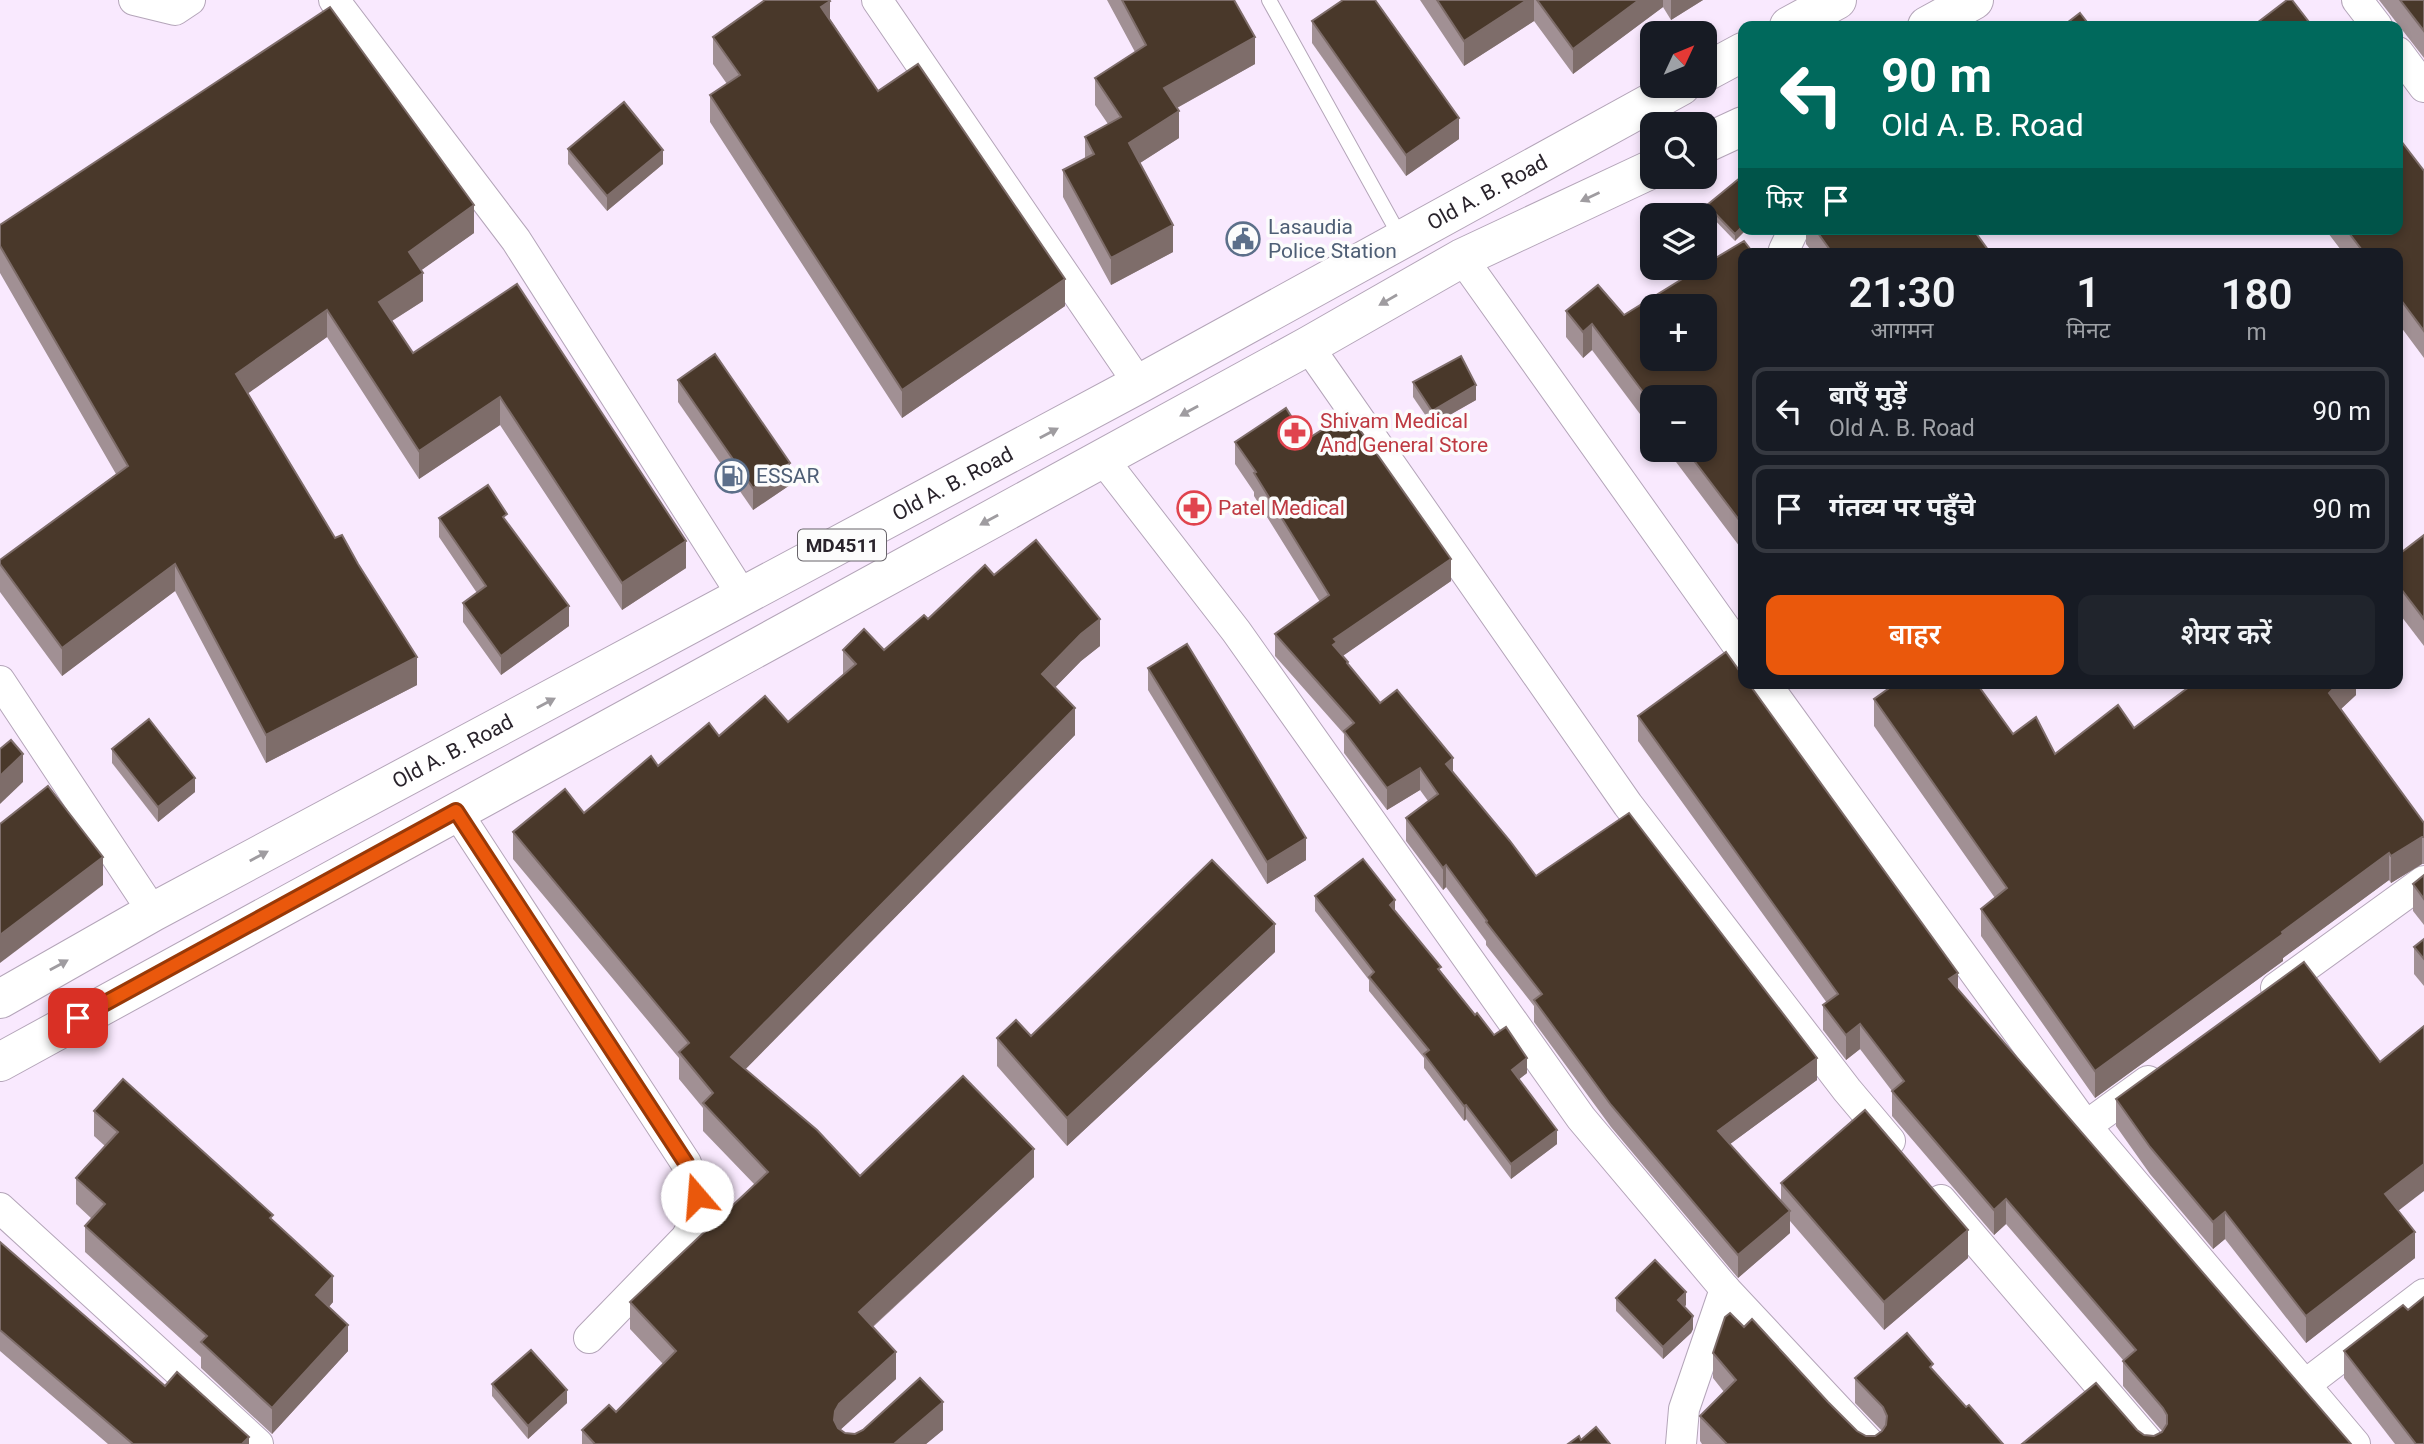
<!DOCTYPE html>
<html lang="hi">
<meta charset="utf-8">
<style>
:root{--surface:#171b24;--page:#20242c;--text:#f1f3f6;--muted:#9ea1a6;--line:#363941;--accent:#ea580c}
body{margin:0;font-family:Roboto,"Noto Sans Devanagari",sans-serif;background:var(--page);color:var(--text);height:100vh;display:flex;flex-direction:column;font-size:26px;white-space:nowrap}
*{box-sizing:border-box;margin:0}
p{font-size:23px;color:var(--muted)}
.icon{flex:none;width:38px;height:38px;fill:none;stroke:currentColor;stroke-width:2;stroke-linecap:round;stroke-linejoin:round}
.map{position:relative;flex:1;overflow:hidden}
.side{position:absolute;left:1738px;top:248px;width:665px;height:441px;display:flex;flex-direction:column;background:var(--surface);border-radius:14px;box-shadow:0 4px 10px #0003}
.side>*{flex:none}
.hud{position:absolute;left:1738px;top:21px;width:665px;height:214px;border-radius:14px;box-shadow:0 4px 10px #0003;background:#00695c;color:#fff;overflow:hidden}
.needle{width:46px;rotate:46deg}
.tools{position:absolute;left:1640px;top:21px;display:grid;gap:14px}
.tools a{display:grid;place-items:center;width:77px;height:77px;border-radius:14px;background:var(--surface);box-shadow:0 4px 10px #0003;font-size:35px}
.pin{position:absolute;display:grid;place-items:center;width:60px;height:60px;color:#fff;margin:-30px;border-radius:14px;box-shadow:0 4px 10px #0006}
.me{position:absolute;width:77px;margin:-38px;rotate:342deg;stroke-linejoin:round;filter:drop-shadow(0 0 5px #0008)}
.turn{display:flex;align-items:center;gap:24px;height:147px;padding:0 28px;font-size:32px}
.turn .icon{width:91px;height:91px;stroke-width:2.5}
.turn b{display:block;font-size:49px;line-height:60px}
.then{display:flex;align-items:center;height:66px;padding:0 28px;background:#0003;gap:14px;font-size:26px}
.eta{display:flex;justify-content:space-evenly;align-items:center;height:119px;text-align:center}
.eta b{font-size:42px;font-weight:600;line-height:49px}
.cta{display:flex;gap:14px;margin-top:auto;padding:14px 28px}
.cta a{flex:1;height:80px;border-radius:14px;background:var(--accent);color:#fff;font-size:28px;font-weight:600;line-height:80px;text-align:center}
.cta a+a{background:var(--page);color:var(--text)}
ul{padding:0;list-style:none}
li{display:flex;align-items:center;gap:21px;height:88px;margin:0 14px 10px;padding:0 14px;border:4px solid var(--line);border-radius:14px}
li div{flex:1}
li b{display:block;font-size:26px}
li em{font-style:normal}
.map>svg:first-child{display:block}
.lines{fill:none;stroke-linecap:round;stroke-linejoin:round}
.lane-casing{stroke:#b4a5b9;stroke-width:16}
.street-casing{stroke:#b4a5b9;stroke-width:32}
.primary-casing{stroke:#b4a5b9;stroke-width:40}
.lane{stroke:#fff;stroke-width:14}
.street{stroke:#fff;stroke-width:30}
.primary{stroke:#fff;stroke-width:38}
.wall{fill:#a19094}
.shaded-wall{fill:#7e6d6a}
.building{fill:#49382a;stroke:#7e6d6a;stroke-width:2;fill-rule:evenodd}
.oneway{fill:#9f9ca0}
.route-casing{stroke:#983908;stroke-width:18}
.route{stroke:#ea580c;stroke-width:12}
.labels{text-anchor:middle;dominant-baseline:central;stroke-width:7;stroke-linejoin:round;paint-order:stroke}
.shield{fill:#fcfcfc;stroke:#68646a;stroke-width:2}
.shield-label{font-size:19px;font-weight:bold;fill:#29232b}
.street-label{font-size:21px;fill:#29232b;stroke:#fcfcfc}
.service-label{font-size:21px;fill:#4e5e75;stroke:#fcfcfc;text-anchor:start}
.health-label{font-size:21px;fill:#be3a42;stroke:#fcfcfc;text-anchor:start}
</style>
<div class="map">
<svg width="2424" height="1444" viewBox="0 0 2424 1444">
<rect width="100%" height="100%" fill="#f9e9fe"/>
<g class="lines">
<defs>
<path id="lane" d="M1269 0 1401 238"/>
<g id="street">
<path d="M134 0 175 10 190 0"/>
<path d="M334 0 516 240 744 598"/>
<path d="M877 0 1139 384"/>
<path d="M2357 0 2377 26"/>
<path d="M2398 52 2424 87"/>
<path d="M1787 254 1784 250 1794 229"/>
<path d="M1462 258 1743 653"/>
<path d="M1308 346 1628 805 1847 1090 1890 1141"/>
<path d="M1102 458 1236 631 1581 1118 1725 1289 1870 1444"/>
<path d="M0 681 153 912"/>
<path d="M1766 684 2086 1126 2355 1444"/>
<path d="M456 811 686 1163 697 1196 698 1216 686 1238 589 1338"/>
<path d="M2276 988 2424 881"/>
<path d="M2086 1126 2148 1081"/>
<path d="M1941 1200 2150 1444"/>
<path d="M0 1208 258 1444"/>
<path d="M2306 1384 2424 1294"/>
<path d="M1681 1444 1684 1409 1725 1289"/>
</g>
<g id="primary">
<path d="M1789 26 1837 0"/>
<path d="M1927 26 1974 0"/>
<path d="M1704 73 1743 52"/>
<path d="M1704 144 1743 126"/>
<path id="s1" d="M0 999 153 912 1139 384 1681 86"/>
<path d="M0 1062 1308 346 1462 258 1652 169"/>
</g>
</defs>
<use href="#lane" class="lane-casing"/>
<use href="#street" class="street-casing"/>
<use href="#primary" class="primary-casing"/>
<use href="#lane" class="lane"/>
<use href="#street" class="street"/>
<use href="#primary" class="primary"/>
</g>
<g class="wall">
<path d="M1107 0H1234L1255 64 1177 108 1179 138 1140 163 1173 252 1111 285 1063 197V170L1085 159V137L1108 124 1095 105V78L1135 52Z"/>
<path d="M1420 0H1703L1671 20 1663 7 1573 74 1534 21 1464 66Z"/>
<path d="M2379 0H2424V58Z"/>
<path d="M830 19 878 91 1065 306 902 418 710 122V95L727 84 713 64V37Z"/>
<path d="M1312 21 1459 139 1406 176 1312 43Z"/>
<path d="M568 149 663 164 607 211 568 164Z"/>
<path d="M2424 171V358L2398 323V254H2344L2325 229H2398Z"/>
<path d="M1743 179 1735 241 1707 212V205Z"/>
<path d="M0 225 474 233 421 270 423 301 392 321 413 353 517 284 686 568 622 610 500 425 419 479 327 337 248 393 417 685 266 763 175 591 62 676 0 592V560L116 474 0 273Z"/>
<path d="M1806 229H1973L1991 254H1814L1806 244Z"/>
<path d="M1743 254V551L1667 450H1704L1652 397V430L1592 350 1583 358 1566 337V311L1624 315Z"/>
<path d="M678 380 790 485 753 510 678 402Z"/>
<path d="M1413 382 1476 400 1432 425 1413 397Z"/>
<path d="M1306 440 1451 581 1342 656 1348 665 1380 703 1453 772 1536 876 1817 1080 1730 1144 1781 1201V1183L1968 1258 1884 1330 1790 1221V1233L1738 1278 1611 1127 1534 1022V1006L1486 945V941L1446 887 1443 890 1406 841V818L1428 801 1420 790 1387 810 1344 753V734L1275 656V634L1320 602 1254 496V492L1235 464V442Z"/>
<path d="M439 518 507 522 569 626 501 675 463 622V603L477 593 439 537Z"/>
<path d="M2424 535V646L2398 612V555Z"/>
<path d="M994 575 1100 646 1081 661 1055 687 1075 735 745 1069 860 1176 1034 1177 873 1327 896 1379 840 1430 845 1433 855 1434 943 1430 926 1444H582V1430L616 1412 663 1364 630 1329V1302L755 1185 703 1131V1108L679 1079V1058L513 859V832L584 813 719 736 788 722 843 675V650H884L928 619Z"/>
<path d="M1148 668 1306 860 1267 884 1148 690Z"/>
<path d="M2356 684V695L2341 709 2424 823V864H2422L2391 883 2389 880 2283 958V961L2095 1098 1981 936V909L1995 898 1874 726V699L2013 734 2055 754 2134 728Z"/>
<path d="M1638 716 1958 990 2351 1444H2022L2137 1430 2144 1435 2154 1436 2162 1431 2123 1386V1360L2006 1224 1994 1235 1892 1116V1091L1860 1049 1846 1060 1823 1030V1005L1827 1003 1638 741Z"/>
<path d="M112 749 195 792 158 822 112 763Z"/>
<path d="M2424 875V925L2413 911V884Z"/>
<path d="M1315 896 1395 912 1475 1015 1527 1073 1519 1079 1557 1144 1511 1179 1466 1119 1464 1121 1424 1068V1058L1369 991V980L1315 911Z"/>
<path d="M2424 939V986L2414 974V947Z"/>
<path d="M1275 952 1067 1146 997 1066V1038L1031 1036Z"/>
<path d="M2380 1062 2398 1211 2415 1258 2306 1343 2225 1239 2213 1249 2150 1174 2116 1126V1099Z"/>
<path d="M94 1111 273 1221 333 1302 329 1307 348 1351 272 1434 201 1368V1357L85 1252V1226L92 1219 76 1204V1178L105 1146 94 1136Z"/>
<path d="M0 1242 165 1386 249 1444H108L0 1351Z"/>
<path d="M1616 1298 1686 1305 1684 1307 1693 1329 1691 1333 1663 1359 1616 1311Z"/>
<path d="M2408 1310 2424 1444H2395L2344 1378V1351Z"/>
<path d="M1744 1327 1828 1402 1857 1431 1866 1436H1875L1882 1431 1855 1403V1378L1933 1370 1966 1407 2003 1444H1702L1700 1441V1416L1724 1392 1713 1378V1353Z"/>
<path d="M492 1384 567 1403 528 1439 492 1396Z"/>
</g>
<g class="shaded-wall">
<path d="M1527 0H1534V21L1464 66V41Z"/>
<path d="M1639 0H1663V7L1573 74V49Z"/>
<path d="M1671 0H1703L1671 20Z"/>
<path d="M830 1V29L821 7Z"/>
<path d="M1255 37V64L1164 115V88Z"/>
<path d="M1179 111V138L1129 170V143Z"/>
<path d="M1459 118V139L1406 176V155Z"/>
<path d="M663 150V164L607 211V196Z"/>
<path d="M474 205V233L409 279V252Z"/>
<path d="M1173 225V252L1111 285V258Z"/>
<path d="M1743 226V229H1747L1735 241V234Z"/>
<path d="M423 273V301L379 329V302Z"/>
<path d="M1065 279V306L902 418V390Z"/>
<path d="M327 310V337L236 402V374Z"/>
<path d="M1592 324V350L1583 358V332Z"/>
<path d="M1476 385V400L1432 425V411Z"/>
<path d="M500 397V425L419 479V451Z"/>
<path d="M790 463V485L753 510V488Z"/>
<path d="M686 541V568L622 610V583Z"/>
<path d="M1451 559V581L1337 660 1333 645 1334 639Z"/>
<path d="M175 564V591L62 676V648Z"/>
<path d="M569 606V626L501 675V656Z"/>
<path d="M1100 619V646L1081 661 1042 701V674L1081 634Z"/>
<path d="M417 657V685L266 763V735Z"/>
<path d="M2338 684H2356V695L2329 720V693Z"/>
<path d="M1075 708V735L731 1084V1057Z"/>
<path d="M23 754V782L0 804V776Z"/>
<path d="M1453 758V780L1446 764Z"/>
<path d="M1420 768V790L1387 810V788Z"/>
<path d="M195 778V792L158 822V807Z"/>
<path d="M2422 837V864L2391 883V856Z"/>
<path d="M1306 838V860L1267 884V862Z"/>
<path d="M2389 853V880L2283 958V961L2095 1098V1071Z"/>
<path d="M103 857V885L0 963V935Z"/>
<path d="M1446 865V887L1443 890V868Z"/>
<path d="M1395 900V915L1390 905Z"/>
<path d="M1275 924V952L1067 1146V1118Z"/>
<path d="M1958 973V998L1949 979Z"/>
<path d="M1860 1024V1049L1846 1060V1035Z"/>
<path d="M1527 1058V1073L1512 1085V1070Z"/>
<path d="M1817 1058V1080L1718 1153V1131Z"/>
<path d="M1466 1105V1119L1464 1121V1106Z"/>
<path d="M1557 1130V1144L1511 1179V1164Z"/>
<path d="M1034 1149V1177L859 1339V1312Z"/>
<path d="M2424 1164V1191L2385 1221V1194Z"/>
<path d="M2006 1199V1224L1994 1235V1210Z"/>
<path d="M1790 1211V1233L1738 1278V1255Z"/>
<path d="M2225 1212V1239L2213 1249V1222Z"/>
<path d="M1968 1230V1258L1884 1330V1302Z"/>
<path d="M2415 1232V1258L2306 1343V1316Z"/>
<path d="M333 1276V1302L316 1321V1295Z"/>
<path d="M1686 1292V1305L1678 1313V1300Z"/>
<path d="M1693 1316V1329L1691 1333 1663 1359V1347Z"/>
<path d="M348 1325V1351L272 1434V1408Z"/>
<path d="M896 1352V1379L839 1431 834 1420 835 1411 839 1404Z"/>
<path d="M567 1390V1403L528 1439V1426Z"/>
<path d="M943 1402V1430L926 1444H894Z"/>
<path d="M249 1437V1444H242Z"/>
</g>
<g class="building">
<path d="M765 0H829L830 1 821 7 878 91 918 64 1065 279 902 390 710 95 740 75 713 37Z"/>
<path d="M1122 0H1234L1255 37 1164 88 1179 111 1129 143 1173 225 1111 258 1063 170 1094 154 1085 137 1121 117 1095 78 1146 45Z"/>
<path d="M1343 0H1375L1459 118 1406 155 1312 21Z"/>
<path d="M1437 0H1527L1464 41Z"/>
<path d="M1537 0H1639L1573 49Z"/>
<path d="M2287 0H2292L2312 26H2253Z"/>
<path d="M2400 0H2424V31Z"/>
<path d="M330 7 474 205 409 252 423 273 379 302 413 353 517 284 686 541 622 583 500 397 419 451 327 310 236 374 335 538 342 535 358 564 417 657 266 735 175 564 62 648 0 564V560L128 466 0 246V225Z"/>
<path d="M2080 13 2090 26H2063Z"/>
<path d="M624 102 663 150 607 196 568 149Z"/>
<path d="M2398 137 2424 171V331L2398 296V254H2365L2346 229H2398Z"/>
<path d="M1741 177 1743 179V226L1735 234 1707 205Z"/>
<path d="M1815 229H1973L1991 254H1833Z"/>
<path d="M1744 241 1754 254H1743V525L1686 450H1704V397H1652V404L1592 324 1583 332 1566 311 1598 285 1624 315 1700 268H1704V265ZM1652 306H1704V359H1652Z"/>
<path d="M715 354 790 463 753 488 678 380Z"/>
<path d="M1461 356 1476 385 1432 411 1413 382Z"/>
<path d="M1286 408 1306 440 1348 413 1451 559 1334 639 1337 642 1333 645 1348 662 1347 663 1380 703 1397 690 1453 758 1446 764 1510 841 1536 876 1629 813 1817 1058 1718 1131 1790 1211 1738 1255 1611 1105 1534 1000 1542 994 1486 922 1487 921 1446 865 1443 868 1406 818 1438 794 1420 768 1387 788 1344 731 1354 723 1275 634 1329 595 1254 473 1256 472 1235 442Z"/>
<path d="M488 485 507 514 503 517 569 606 501 656 463 603 486 586 439 518Z"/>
<path d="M2424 535V619L2398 585V555Z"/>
<path d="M1036 540 1100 619 1081 634 1042 674 1075 708 731 1057 817 1130 860 1176 963 1076 1034 1149 859 1312 896 1352 839 1404 835 1411 834 1420 838 1428 845 1433 855 1434 863 1430 920 1378 943 1402 894 1444H595L582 1430 609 1405 616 1412 676 1351 630 1302 768 1172 703 1103 713 1093 679 1052 689 1043 513 832 565 789 584 813 651 756 658 766 709 723 719 736 765 696 788 722 856 664 843 650 864 629 884 650 924 615 928 619 985 565 994 575Z"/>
<path d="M1187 644 1306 838 1267 862 1148 668Z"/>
<path d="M1726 652 1743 676V684H1749L1958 973 1949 979 2351 1444H2022L2096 1383 2137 1430 2144 1435 2154 1436 2162 1432 2167 1424V1415L2163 1408 2123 1361 2136 1350 2006 1199 1994 1210 1892 1091 1904 1081 1860 1024 1846 1035 1823 1005 1838 994 1638 716Z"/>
<path d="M1895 684H1977L2013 734 2036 717 2055 754 2118 705 2134 728 2193 684H2338L2329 693 2424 823V837H2422L2391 856 2389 853 2282 932 2283 934 2095 1071 1981 909 2007 888 1874 699Z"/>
<path d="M149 719 195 778 158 807 112 749Z"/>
<path d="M11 740 23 754 0 776V749Z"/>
<path d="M48 786 103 857 0 935V824Z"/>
<path d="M1363 859 1395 900 1390 905 1441 967 1438 969 1475 1015 1477 1013 1494 1035 1506 1027 1527 1058 1512 1070 1557 1130 1511 1164 1466 1105 1464 1106 1424 1054 1429 1050 1369 977 1374 972 1315 896Z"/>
<path d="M1212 860 1275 924 1067 1118 997 1038 1016 1020 1031 1036Z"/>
<path d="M2424 875V899L2413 884Z"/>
<path d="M2424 939V959L2414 947Z"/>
<path d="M2304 962 2380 1062 2424 1026V1164L2385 1194 2415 1232 2306 1316 2225 1212 2213 1222 2150 1147 2116 1099Z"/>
<path d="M123 1079 273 1215 270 1218 333 1276 316 1295 348 1325 272 1408 201 1342 207 1336 85 1226 105 1204 76 1178 118 1132 94 1111Z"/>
<path d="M1865 1110 1968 1230 1884 1302 1781 1183Z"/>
<path d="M0 1242 165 1386 177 1372 249 1437 242 1444H133L0 1330Z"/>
<path d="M1655 1260 1686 1292 1678 1300 1693 1316 1691 1320 1663 1347 1616 1298Z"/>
<path d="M2424 1297V1444H2416L2344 1351 2403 1305 2408 1310Z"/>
<path d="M1730 1313 1744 1327 1752 1319 1828 1402 1857 1431 1866 1436H1875L1882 1431 1886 1425 1887 1416 1883 1407 1855 1378 1907 1333 1933 1364 1930 1367 1966 1407 1969 1405 2003 1444H1727L1700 1416 1736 1380 1713 1353 1725 1317Z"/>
<path d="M531 1350 567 1390 528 1426 492 1384Z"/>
<path d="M1596 1427 1610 1444H1568L1579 1436 1581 1440Z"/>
</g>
<defs><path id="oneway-solid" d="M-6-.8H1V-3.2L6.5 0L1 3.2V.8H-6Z" transform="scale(1.75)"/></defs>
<g class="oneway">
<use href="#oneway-solid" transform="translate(1590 197) rotate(155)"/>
<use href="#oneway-solid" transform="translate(1388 300) rotate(150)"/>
<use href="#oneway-solid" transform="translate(1189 411) rotate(151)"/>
<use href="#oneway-solid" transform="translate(1049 433) rotate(-28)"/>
<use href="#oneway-solid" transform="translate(989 520) rotate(151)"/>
<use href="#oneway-solid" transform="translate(546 703) rotate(-28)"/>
<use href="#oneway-solid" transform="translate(259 856) rotate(-28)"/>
<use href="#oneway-solid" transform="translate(59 965) rotate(-29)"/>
</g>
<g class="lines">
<defs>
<path id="route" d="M78 1018 456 811 686 1163 697 1196"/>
</defs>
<use href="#route" class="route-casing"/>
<use href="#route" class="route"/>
</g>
<defs>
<symbol id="civic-ring" viewBox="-11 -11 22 22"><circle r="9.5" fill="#fcfcfc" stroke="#5c6f8a" stroke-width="1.5"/><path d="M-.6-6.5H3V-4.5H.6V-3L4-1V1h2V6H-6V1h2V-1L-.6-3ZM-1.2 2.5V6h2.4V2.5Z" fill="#5c6f8a"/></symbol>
<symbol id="pharmacy-ring" viewBox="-11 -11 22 22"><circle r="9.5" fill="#fcfcfc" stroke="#e0444e" stroke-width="1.5"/><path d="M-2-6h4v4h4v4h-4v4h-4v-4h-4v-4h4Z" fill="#e0444e"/></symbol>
<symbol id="fuel-ring" viewBox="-11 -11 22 22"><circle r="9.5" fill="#fcfcfc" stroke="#5c6f8a" stroke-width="1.5"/><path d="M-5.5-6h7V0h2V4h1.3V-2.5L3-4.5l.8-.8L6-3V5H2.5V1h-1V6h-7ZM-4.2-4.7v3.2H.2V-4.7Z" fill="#5c6f8a"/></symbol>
</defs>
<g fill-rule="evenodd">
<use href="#civic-ring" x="1224" y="220" width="38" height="38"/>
<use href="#pharmacy-ring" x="1276" y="414" width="38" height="38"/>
<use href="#fuel-ring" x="713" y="457" width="38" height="38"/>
<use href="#pharmacy-ring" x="1175" y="489" width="38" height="38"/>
</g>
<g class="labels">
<rect class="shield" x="798" y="529.5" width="88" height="31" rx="5"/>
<g class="shield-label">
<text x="842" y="545">MD4511</text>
</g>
<g class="street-label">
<text stroke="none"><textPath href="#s1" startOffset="1692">Old A. B. Road</textPath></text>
<text stroke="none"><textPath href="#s1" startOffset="1083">Old A. B. Road</textPath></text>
<text stroke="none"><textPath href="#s1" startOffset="516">Old A. B. Road</textPath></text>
</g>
<g class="service-label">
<text x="1268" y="227">Lasaudia<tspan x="1268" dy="24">Police Station</tspan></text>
<text x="756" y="476">ESSAR</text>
</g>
<g class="health-label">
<text x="1320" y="421">Shivam Medical<tspan x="1320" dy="24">And General Store</tspan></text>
<text x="1218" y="508">Patel Medical</text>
</g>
</g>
</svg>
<div class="tools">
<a><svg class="needle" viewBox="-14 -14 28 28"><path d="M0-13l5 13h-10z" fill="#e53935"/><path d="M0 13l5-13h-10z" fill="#9ea1a6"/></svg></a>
<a><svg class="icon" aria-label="search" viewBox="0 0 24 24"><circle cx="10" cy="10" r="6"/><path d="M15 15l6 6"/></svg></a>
<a><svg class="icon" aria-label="layers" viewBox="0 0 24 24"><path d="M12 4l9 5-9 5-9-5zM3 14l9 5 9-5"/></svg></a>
<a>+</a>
<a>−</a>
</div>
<div class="pin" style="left:78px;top:1018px;background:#d93025"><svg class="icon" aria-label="arrive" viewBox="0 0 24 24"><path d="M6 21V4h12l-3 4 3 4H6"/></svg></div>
<svg class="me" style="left:697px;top:1196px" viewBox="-20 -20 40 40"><circle r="19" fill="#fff"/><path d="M0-13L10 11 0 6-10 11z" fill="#ea580c"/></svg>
<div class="hud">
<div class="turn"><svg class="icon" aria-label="left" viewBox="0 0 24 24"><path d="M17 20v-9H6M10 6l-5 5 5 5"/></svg><div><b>90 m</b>Old A. B. Road</div></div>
<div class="then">फिर<svg class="icon" aria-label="arrive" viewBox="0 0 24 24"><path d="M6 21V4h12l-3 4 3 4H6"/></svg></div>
</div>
<section class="side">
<div class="eta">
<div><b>21:30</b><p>आगमन</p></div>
<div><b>1</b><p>मिनट</p></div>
<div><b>180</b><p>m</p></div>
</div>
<ul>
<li><svg class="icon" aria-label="left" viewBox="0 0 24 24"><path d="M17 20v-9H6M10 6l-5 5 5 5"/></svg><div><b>बाएँ मुड़ें</b><p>Old A. B. Road</p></div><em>90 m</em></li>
<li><svg class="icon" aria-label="arrive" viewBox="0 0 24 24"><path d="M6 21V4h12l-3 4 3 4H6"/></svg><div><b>गंतव्य पर पहुँचे</b></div><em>90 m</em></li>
</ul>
<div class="cta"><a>बाहर</a><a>शेयर करें</a></div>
</section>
</div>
